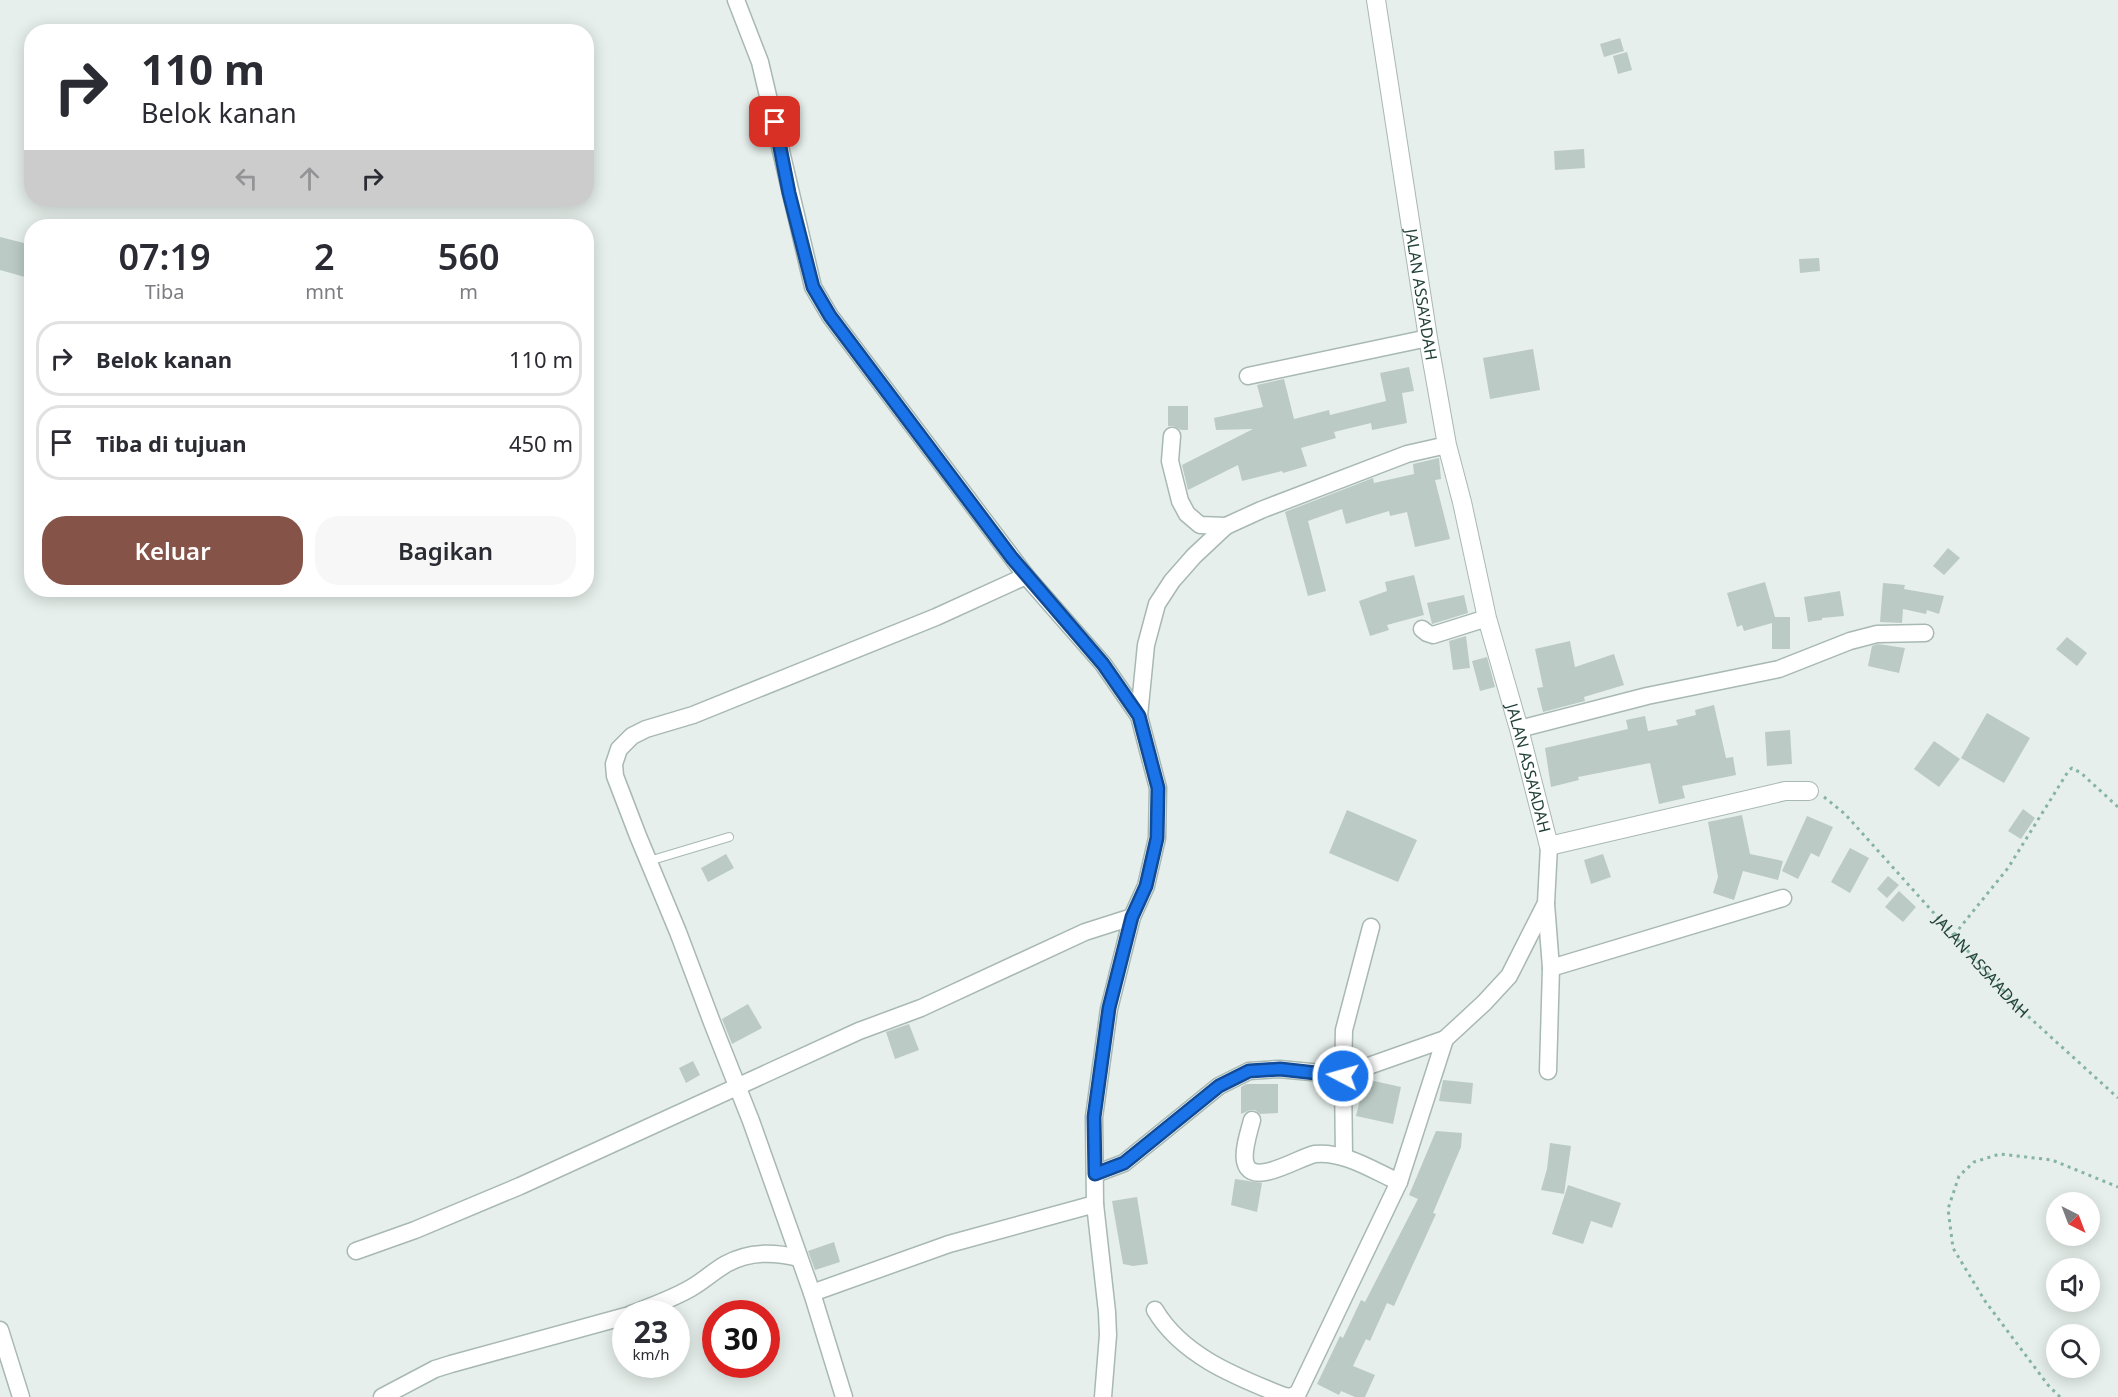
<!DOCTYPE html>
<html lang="id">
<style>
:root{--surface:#fff;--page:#f7f7f7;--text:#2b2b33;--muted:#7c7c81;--line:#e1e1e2;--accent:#855347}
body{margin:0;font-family:"Noto Sans",sans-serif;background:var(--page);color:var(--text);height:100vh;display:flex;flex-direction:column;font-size:22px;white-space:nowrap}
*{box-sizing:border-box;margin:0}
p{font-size:20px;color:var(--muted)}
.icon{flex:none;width:33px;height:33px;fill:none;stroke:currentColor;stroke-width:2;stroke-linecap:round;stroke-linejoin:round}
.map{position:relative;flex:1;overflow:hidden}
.drawer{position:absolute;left:24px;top:219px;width:570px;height:378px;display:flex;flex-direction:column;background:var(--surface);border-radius:24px;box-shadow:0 3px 15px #0003}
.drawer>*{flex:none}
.top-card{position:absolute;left:24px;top:24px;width:570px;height:183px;border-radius:24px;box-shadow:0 3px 15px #0003;background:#fff;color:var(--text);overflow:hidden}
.needle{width:39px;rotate:138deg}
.tools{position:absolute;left:2046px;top:1192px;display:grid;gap:12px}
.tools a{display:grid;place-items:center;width:54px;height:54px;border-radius:50%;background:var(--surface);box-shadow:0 3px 15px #0003;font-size:30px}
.speed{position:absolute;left:612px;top:1300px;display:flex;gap:12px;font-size:30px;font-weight:700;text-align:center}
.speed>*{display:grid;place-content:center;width:78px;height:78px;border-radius:50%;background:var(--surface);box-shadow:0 3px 15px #0003;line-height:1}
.speed small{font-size:15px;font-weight:400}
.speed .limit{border:9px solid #d22;background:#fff;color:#111}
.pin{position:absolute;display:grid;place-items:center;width:51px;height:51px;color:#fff;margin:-26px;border-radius:12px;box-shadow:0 3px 9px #0006}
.me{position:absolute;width:66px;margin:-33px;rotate:276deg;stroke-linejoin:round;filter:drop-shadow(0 0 4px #0008)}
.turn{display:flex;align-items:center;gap:21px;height:126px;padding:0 18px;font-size:27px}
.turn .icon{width:78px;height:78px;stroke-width:2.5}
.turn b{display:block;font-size:42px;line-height:51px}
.lanes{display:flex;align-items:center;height:57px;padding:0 18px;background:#0003;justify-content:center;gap:30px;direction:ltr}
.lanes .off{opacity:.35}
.eta{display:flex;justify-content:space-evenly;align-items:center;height:102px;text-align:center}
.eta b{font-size:36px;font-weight:600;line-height:42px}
.primary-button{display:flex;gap:12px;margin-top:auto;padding:12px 18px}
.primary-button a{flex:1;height:69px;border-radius:24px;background:var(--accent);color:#fff;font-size:24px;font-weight:600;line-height:69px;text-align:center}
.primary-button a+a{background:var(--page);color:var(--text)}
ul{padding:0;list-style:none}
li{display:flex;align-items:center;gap:18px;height:75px;margin:0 12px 9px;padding:0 6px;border:3px solid var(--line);border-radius:24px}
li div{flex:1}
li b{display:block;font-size:22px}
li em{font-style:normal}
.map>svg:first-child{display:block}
.building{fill:#bbcac4}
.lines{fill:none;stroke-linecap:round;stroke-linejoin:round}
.service-casing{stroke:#a8b8b2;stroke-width:10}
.minor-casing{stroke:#a8b8b2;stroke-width:19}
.tertiary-casing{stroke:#a8b8b2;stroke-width:20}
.path{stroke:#86b3a5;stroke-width:3;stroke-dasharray:3 4.5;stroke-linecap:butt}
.service{stroke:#fff;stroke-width:8}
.minor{stroke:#fff;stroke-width:16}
.tertiary{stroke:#fff;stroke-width:18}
.route-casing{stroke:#114b97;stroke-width:15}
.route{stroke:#1a73e8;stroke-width:10}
.labels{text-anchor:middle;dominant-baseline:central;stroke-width:4.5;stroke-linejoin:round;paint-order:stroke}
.street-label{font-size:16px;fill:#24423a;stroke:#f7fbf9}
</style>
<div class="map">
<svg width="2118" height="1397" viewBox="0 0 2118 1397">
<rect width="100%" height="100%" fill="#e6efeb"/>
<g class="building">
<path d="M1620 38 1624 51 1604 57 1600 44Z"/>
<path d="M1627 52 1632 70 1618 74 1613 56Z"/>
<path d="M1584 149 1585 168 1555 170 1554 151Z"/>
<path d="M0 237 32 245V279L0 270Z"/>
<path d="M1819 258 1820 271 1800 273 1799 259Z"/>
<path d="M1533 349 1540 390 1490 399 1483 358Z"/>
<path d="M1409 367 1414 391 1402 393 1407 423 1372 430 1371 423 1334 432 1336 438 1301 448 1307 466 1283 473 1282 471 1242 481 1238 465 1188 490 1182 465 1253 429 1216 430 1214 418 1263 407 1257 385 1284 379 1294 419 1329 410 1330 415 1386 401 1380 373Z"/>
<path d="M1168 406H1188V430H1181L1173 426H1168Z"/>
<path d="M1439 458 1441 479 1435 480 1450 539 1415 547 1407 512 1390 516 1389 511 1346 524 1342 509 1308 521 1326 591 1308 596 1285 512 1373 478 1374 483 1414 474 1413 464Z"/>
<path d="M1948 548 1960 558 1944 575 1933 566Z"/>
<path d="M1414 575 1424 615 1387 625 1389 630 1370 636 1359 601 1387 591 1385 582Z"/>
<path d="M1765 582 1775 617H1790V649H1772V623L1744 631 1742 625 1737 627 1727 593Z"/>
<path d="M1883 583 1905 585 1904 589 1944 596 1939 614 1927 610 1926 614 1903 609 1902 623 1880 622Z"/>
<path d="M1840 591 1844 616 1822 618V620L1808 622 1804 597Z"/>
<path d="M1464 595 1468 613 1432 624 1427 603Z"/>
<path d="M1466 636 1470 668 1453 670 1449 641Z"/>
<path d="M2067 637 2087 653 2077 666 2056 649Z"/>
<path d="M1570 641 1575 667 1614 654 1624 685 1584 697 1585 701 1543 712 1537 688 1543 687 1535 649Z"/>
<path d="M1878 644 1905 648 1899 673 1868 666 1872 646Z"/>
<path d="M1487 657 1495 687 1480 691 1472 661Z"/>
<path d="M1714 705 1726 758 1733 757 1736 775 1682 786 1685 798 1659 804 1650 763 1578 777 1579 780 1551 787 1545 748 1628 729 1626 720 1645 716 1648 731 1678 725 1676 720 1696 715 1695 710Z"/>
<path d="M1987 713 2030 738 2004 783 1961 758Z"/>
<path d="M1790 730 1792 764 1767 766 1765 732Z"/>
<path d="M1934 741 1960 759 1939 787 1914 769Z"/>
<path d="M2023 809 2035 818 2021 839 2008 831Z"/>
<path d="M1347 810 1417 840 1398 882 1329 853Z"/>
<path d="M1742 815 1750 854 1783 861 1778 880 1743 871 1734 900 1713 893 1718 877 1708 822Z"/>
<path d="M1807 816 1833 827 1819 857 1811 853 1798 879 1782 871Z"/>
<path d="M1850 848 1869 858 1850 893 1831 882Z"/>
<path d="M726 854 734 868 708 882 701 868Z"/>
<path d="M1603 854 1611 877 1591 884 1584 860Z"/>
<path d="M1888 876 1899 885 1887 898 1877 889Z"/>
<path d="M1899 891 1916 907 1903 922 1885 907Z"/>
<path d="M748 1004 762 1028 732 1044 722 1019Z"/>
<path d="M909 1024 919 1050 895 1059 886 1032Z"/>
<path d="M693 1061 700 1075 686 1083 679 1068Z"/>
<path d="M1365 1079 1401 1087 1393 1124 1356 1116Z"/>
<path d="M1443 1080 1473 1083 1471 1104 1439 1101Z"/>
<path d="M1246 1084H1278V1113L1260 1114 1255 1110H1250L1241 1114V1087Z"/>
<path d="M1436 1131 1462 1133 1461 1147 1433 1213 1436 1214 1394 1306 1387 1303 1370 1341 1366 1339 1353 1366 1375 1375 1365 1397H1355L1341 1391 1339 1395 1317 1384 1340 1336 1343 1338 1361 1300 1365 1302 1418 1199 1409 1195Z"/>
<path d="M1550 1143 1571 1146 1564 1194 1541 1190 1547 1169Z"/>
<path d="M1235 1179 1262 1183 1257 1212 1231 1205Z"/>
<path d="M1568 1185 1621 1203 1612 1228 1591 1221 1583 1244 1552 1234Z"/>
<path d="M1137 1197 1148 1264 1133 1266 1123 1264 1112 1201Z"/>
<path d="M834 1242 840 1262 815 1270 808 1251Z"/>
</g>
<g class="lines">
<defs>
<path id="service" d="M649 861 729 837"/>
<g id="minor">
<path d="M736 0 760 62 813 287 830 316 1026 576 1103 664 1139 716"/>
<path d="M1248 376 1428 338"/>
<path d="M1172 436 1170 461 1180 501 1187 514 1200 525 1226 526 1261 510 1407 454 1447 445"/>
<path d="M1422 629 1427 633 1433 635 1487 618"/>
<path d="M1519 729 1647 696 1779 669 1850 641 1877 634 1925 633"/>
<path d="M1546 904 1551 968 1548 1071"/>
<path d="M1551 968 1783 898"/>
<path d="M1252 1120C1249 1132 1243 1149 1245 1161 1250 1190 1301 1156 1315 1154 1344 1151 1374 1171 1399 1182"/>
<path d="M1344 1157 1343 1075 1445 1039 1484 1003 1509 976 1546 903 1549 846"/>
<path d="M1095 1174 1124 1163 1219 1086 1249 1071 1279 1069 1343 1075 1344 1030 1371 927"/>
<path d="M1095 1204 1107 1312 1108 1335 1103 1397"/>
<path d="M356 1251 415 1230 520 1186 859 1031 921 1008 1085 932 1132 917"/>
<path d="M812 1293 949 1244 1095 1204 1094 1117 1109 1009 1132 917 1146 886 1157 838 1158 788 1139 716 1146 645 1157 604 1172 581 1194 556 1226 526"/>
<path d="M1155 1310C1182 1356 1237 1377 1284 1396L1291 1397 1298 1393 1399 1182 1445 1039"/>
<path d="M631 1314C652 1306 672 1299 691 1288 703 1281 714 1271 726 1264 750 1251 774 1252 799 1258"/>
<path d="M0 1330 21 1397"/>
<path d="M382 1397 435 1369 451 1364 626 1316"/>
<path d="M844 1397 812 1293 751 1121 713 1025 678 932 638 836 615 776 614 764 619 749 632 736 646 729 693 715 936 617 1026 576"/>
</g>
<g id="tertiary">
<path id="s2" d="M1376 0 1428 338 1447 445 1462 502 1487 618 1519 729 1549 846 1785 791H1809"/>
</g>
</defs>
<use href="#service" class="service-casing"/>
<use href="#minor" class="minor-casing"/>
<use href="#tertiary" class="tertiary-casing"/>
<g class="path">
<path id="s1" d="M1824 797 1845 814 2019 1008 2118 1098"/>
<path d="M1954 935 2008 868 2069 770 2072 768 2081 773 2118 807"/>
<path d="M2060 1397 2048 1385 1985 1301 1953 1248 1948 1209 1959 1176 1974 1162 2000 1154 2052 1160 2118 1187"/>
</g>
<use href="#service" class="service"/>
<use href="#minor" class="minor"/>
<use href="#tertiary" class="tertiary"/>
</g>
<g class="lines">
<defs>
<path id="route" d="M775 122 789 193 813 287 830 316 1012 558 1103 664 1139 716 1158 788 1157 838 1146 886 1132 917 1109 1008 1094 1117 1095 1174 1124 1163 1219 1086 1249 1071 1280 1069 1343 1076"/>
</defs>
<use href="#route" class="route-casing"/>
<use href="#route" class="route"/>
</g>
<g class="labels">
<g class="street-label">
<text stroke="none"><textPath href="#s2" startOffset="298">JALAN ASSA'ADAH</textPath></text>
<text stroke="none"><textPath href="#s2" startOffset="784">JALAN ASSA'ADAH</textPath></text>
<text stroke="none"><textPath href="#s1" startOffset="231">JALAN ASSA'ADAH</textPath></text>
</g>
</g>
</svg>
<div class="tools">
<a><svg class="needle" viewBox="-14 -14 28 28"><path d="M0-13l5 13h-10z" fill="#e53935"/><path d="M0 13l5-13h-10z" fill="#7c7c81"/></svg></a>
<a><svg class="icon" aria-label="sound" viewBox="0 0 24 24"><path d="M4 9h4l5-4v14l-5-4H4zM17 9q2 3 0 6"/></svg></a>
<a><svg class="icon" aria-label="search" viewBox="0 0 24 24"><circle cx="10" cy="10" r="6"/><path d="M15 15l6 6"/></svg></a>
</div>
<div class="speed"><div>23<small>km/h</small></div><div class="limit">30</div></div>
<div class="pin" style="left:775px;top:122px;background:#d93025"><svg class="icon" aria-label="arrive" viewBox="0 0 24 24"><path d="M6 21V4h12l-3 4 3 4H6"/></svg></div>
<svg class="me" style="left:1343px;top:1076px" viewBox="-20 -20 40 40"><circle r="17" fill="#1a73e8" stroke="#fff" stroke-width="3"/><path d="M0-11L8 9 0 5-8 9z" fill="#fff"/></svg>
<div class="top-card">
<div class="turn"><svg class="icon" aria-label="right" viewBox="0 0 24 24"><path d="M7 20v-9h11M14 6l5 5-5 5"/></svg><div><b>110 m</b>Belok kanan</div></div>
<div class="lanes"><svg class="icon off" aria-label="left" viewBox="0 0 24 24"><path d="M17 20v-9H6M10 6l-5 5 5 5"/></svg><svg class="icon off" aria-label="ahead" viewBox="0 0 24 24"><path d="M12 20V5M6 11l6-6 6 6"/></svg><svg class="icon" aria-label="right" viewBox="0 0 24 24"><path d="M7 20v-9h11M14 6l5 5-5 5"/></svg></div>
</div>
<section class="drawer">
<div class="eta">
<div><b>07:19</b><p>Tiba</p></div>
<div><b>2</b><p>mnt</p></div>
<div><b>560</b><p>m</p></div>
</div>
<ul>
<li><svg class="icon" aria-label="right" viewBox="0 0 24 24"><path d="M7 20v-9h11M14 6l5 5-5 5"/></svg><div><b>Belok kanan</b></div><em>110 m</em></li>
<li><svg class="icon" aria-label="arrive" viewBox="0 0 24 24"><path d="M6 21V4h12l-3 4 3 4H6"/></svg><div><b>Tiba di tujuan</b></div><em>450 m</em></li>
</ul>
<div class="primary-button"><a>Keluar</a><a>Bagikan</a></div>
</section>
</div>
